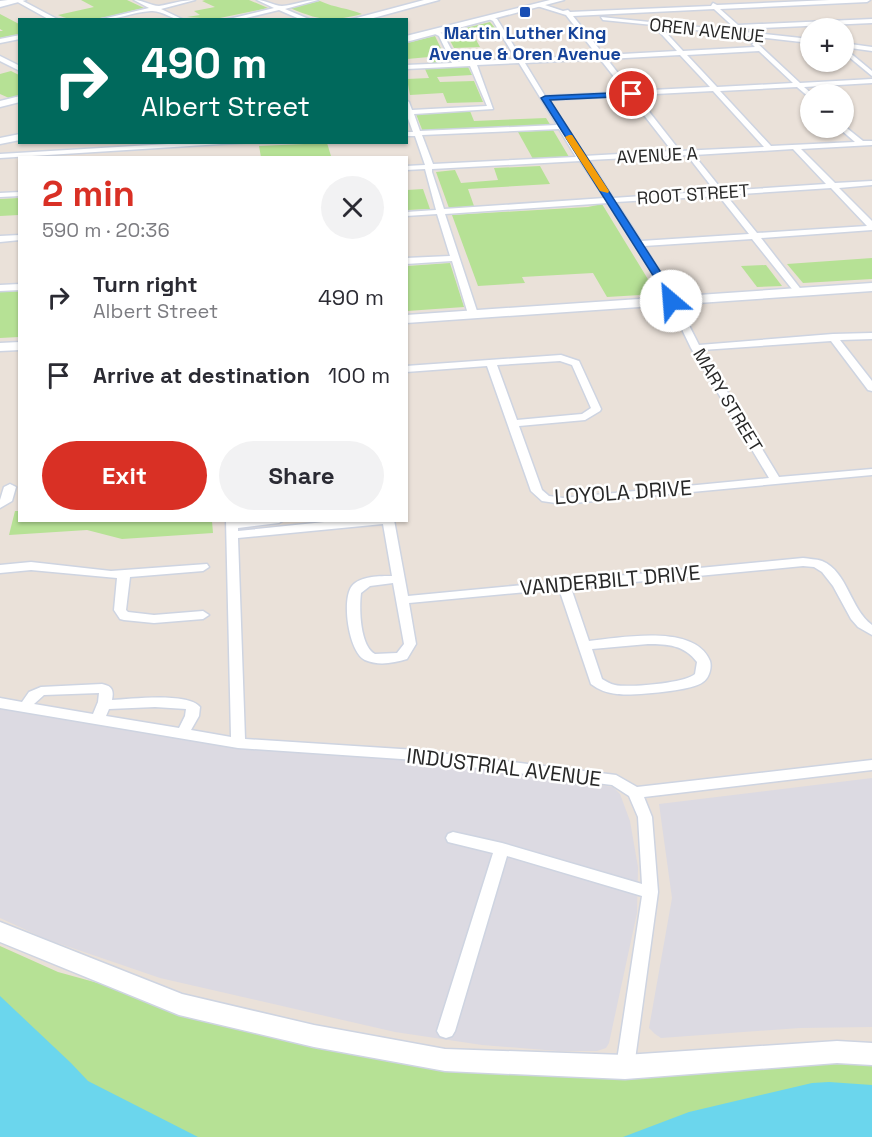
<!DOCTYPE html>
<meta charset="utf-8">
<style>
:root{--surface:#fff;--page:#f2f2f3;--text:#2b2b33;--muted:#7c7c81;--accent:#d93025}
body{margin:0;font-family:"Space Grotesk",sans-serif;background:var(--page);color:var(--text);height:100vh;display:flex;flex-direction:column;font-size:22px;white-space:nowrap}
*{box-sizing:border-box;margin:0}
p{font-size:20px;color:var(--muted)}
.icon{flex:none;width:33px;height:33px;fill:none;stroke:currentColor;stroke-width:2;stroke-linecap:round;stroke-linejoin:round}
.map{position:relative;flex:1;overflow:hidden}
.details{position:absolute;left:18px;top:156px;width:390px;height:366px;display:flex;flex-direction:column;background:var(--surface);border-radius:0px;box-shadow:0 2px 4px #0004}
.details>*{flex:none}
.banner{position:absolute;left:18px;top:18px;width:390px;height:126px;border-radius:0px;box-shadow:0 2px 4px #0004;background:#00695c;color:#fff;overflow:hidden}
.tools{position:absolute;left:800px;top:18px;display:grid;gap:12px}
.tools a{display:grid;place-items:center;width:54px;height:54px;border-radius:50%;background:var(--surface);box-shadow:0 2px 4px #0004;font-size:30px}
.pin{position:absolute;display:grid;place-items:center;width:51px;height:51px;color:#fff;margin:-26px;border:3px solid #fff;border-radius:50%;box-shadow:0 2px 6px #0007}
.me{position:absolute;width:66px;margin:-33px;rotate:333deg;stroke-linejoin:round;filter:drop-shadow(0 0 4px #0008)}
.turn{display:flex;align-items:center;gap:21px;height:126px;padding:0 24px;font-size:27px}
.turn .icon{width:78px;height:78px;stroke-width:2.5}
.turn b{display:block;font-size:42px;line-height:51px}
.round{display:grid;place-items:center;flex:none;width:63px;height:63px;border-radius:32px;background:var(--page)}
.summary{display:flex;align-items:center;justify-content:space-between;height:102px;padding:0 24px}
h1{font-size:36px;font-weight:800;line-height:45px;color:var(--accent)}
.cta{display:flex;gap:12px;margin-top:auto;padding:12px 24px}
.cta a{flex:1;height:69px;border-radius:36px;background:var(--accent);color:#fff;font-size:24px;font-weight:800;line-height:69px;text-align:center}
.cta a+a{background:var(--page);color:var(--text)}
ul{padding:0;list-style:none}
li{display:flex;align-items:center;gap:18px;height:78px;padding:0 24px}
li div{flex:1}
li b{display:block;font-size:22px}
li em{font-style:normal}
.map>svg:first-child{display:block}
.industrial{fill:#dcdae2}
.green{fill:#b6e195}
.water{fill:#6bd6ed}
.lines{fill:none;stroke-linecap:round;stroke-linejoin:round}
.street-casing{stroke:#ced4e1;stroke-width:3}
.secondary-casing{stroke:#ced4e1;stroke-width:3}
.street{fill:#fff;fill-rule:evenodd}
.secondary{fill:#fff;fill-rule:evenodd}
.route{fill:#1a73e8;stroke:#114b97;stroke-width:1.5}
.slow{fill:#f59e0b}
.transit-dot{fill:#1a4fb4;stroke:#fff;stroke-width:2}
.labels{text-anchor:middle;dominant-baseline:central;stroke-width:5;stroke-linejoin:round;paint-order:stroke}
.far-street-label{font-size:18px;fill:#282828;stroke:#fff}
.far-transit-label{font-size:18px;font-weight:bold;fill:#164399;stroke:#fff}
.street-label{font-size:21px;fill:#282828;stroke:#fff}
</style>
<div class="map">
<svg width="872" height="1137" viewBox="0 0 872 1137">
<rect width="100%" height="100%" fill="#eae1d9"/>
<g class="industrial">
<path d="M0 707 229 747 418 761 613 787 620 794 630 821 638 867 637 913 609 1043 606 1048 597 1051H558L482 1045 395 1032 160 978 46 939 0 918Z"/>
<path d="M872 778V1027L800 1028 661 1038 655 1034 649 1028 672 898 659 804Z"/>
</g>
<g class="green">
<path d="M81 0H127L144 8C118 13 83 27 58 15L94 7Z"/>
<path d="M205 0H249L268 8 215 19 187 17 200 15 194 11 215 7 202 1Z"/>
<path d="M320 1C335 8 348 8 362 14 330 22 321 21 290 8Z"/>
<path d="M0 14 19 24V34L0 38V31H3L0 29Z"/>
<path d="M490 22 495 28 473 34 480 47 454 48 446 33Z"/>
<path d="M435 36 448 63H432L429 57 407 59V43Z"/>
<path d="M468 67 472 75 437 77 440 82 474 81 483 102 447 103 443 93 410 95 407 79 429 78 425 69Z"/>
<path d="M11 71 19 75V96L9 98 0 94V74Z"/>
<path d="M470 111 474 121 546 118 551 126 423 132 416 114Z"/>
<path d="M553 130 569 157 533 159 518 132Z"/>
<path d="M327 143 331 156 261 157 259 146Z"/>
<path d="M540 166 550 184 468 189 474 206 449 208 436 172 455 170 461 183 498 180 494 168Z"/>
<path d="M423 189 430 209 407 210V190Z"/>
<path d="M19 198V215L0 216V199Z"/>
<path d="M602 204 657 294 607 297 593 273 522 277 525 283 478 286 452 215 588 207Z"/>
<path d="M872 258V279L803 283 787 264Z"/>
<path d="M450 263 464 307 407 311V266Z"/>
<path d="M766 265 782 286 757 287 741 266Z"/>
<path d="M19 291V337L0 338V292Z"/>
<path d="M15 511H19L20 520 212 521 213 533 122 539 87 530 9 535Z"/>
<path d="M0 946 58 972 250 1025 401 1060 872 1064V1137H0Z"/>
</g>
<g class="water">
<path d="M0 996 71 1063 88 1081 198 1137H0Z"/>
<path d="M829 1082 872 1085V1137H623L689 1112 812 1083Z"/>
</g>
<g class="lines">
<defs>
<g id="street">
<path d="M14 0H21L59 20H50Z"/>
<path d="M134 0C143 0 151 6 159 6 171 4 182 0 195 0L161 9 184 20C172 20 162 10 151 11 133 12 117 20 98 20L149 8Z"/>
<path d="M257 0C266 0 274 6 282 6 294 5 305 0 318 0L285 9 311 20H302L279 10 238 20H225L274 8Z"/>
<path d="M830 0H870L867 2 720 9 738 25 872 19V23L742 29 745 32 810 39V43L660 26 683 51 755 47 752 44 757 43 800 83 872 79V83L804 87 812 94H810V98L797 87 720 91 771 146 855 142 840 129 843 125 863 141H872V145L801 149 835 183 872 181V185L839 188 872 221V230L761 238 803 292 799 295 796 294 752 239 644 246 670 288 699 345 833 334 872 333V339L840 340 872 381V391L868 390 831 341 702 350 779 477 872 469V475L563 504 542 501 531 491 487 366 406 372V366L561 355 579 361 601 409 600 411 585 420 519 426 542 490 549 496 563 498 769 478 691 348 662 288 608 203 445 214 478 314 476 316 473 317 468 314 452 261 406 264V258L450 256 437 214 406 216V212L436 210 425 169 406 170V166L425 165 415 136H406V132H413L406 113V100L409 102 412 110 487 106 470 66 406 69V65L452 63 439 36 431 32 434 30 443 34 458 62 516 59 493 21 487 18 490 16 497 19 522 59 597 55 566 15 537 6 539 3 563 11 568 10 570 12 711 6 713 3 717 5ZM714 9 738 31 601 17 603 20 653 25 677 51 604 55 573 16ZM759 51 793 83 717 87 687 55ZM680 55 710 87 632 91 607 59ZM600 59 626 92 545 96 525 63ZM519 63 557 125 420 131 414 114 493 109 477 65ZM713 91 764 147 680 151 636 95ZM629 96 672 151 584 156 548 100ZM559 129 576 157 433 164 422 135ZM793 149 826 184 723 191 694 155ZM687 155 715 191 613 198 589 160ZM580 161 605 198 444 209 432 172V169ZM831 188 867 226 757 233 726 195ZM719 196 749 234 641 241 616 202ZM560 361 572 365 591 408 582 414 517 420 497 365Z"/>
<path d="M20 35V39L0 43V39Z"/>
<path d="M843 43 872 47V51L843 47Z"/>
<path d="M843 47 872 71V76L843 52Z"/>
<path d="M0 56 20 66V71L0 61Z"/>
<path d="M202 142H253L0 158V154Z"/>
<path d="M20 192V196L0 197V193Z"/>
<path d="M20 235V240L0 242V236Z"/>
<path d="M20 284V290L0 291V285Z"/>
<path d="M10 484 16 487 12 501 0 508V500L4 487Z"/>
<path d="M226 520H284L279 523 238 528V531L344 520H394L408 596 803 558C809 559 816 559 822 561 848 572 850 609 872 625V635L858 627 851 619 833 586 822 572 814 567 803 566 571 588 589 641C620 638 695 623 710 661 712 668 709 678 703 682 693 691 632 696 617 694 607 693 599 690 591 684L559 589 409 603 416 644 407 659C393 663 379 666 365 660 349 653 341 600 352 586 360 576 380 576 392 576L383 524 238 538 245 739 416 750 616 775 637 787 872 760V770L644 797 652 817 658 892 634 1067 631 1072 625 1075 619 1072 616 1067 642 896 507 856 455 1031 452 1036 446 1038 440 1036 437 1031 493 853 448 842 446 838 448 834 453 832 502 843 642 884 638 817 629 796 612 785 416 760 238 748 0 708V698L22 702 29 692 41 687 102 684C112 686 114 690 112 700 131 699 188 692 200 707L199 716 191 730 231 737ZM393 583 404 644 397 653 375 654C360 646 359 609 361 593L370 586ZM648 644C668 644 684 645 697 662L695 674C686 683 629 688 615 685 610 684 606 681 602 679L592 649ZM99 693 98 702 93 714 34 704 44 695ZM155 707 186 709 185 716 179 728 106 716 109 709Z"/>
<path d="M31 562 111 571 207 564 209 567 203 571 130 577 126 610 128 612 154 615 203 611 209 615 203 619 154 623 124 620 120 619 114 610 117 578 31 570 0 573V565Z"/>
</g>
<g id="secondary">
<path d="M8 0H26L0 7V1Z"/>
<path d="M424 0H439L366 20H349Z"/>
<path d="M550 0H564L406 42V36Z"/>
<path d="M20 96V102L0 107V101Z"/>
<path d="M20 134V140L0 144V138Z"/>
<path d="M872 283V291L406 323V315Z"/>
<path d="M20 342V350L0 351V343Z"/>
<path d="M0 922 182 994 314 1025 445 1049 625 1055 837 1041 872 1043V1065L837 1063 625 1079 445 1071 314 1047 179 1015 0 942Z"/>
</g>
</defs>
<use href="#street" class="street-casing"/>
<use href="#secondary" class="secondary-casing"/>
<use href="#street" class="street"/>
<use href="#secondary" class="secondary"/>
</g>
<path class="route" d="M632 92 636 94 635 96 550 100 671 288 676 301 671 304 666 301 661 288 541 98 545 96Z"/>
<path class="slow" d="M569 135H572L609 191 608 193 600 191 565 137Z"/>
<rect class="transit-dot" x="519" y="6" width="12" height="12" rx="3"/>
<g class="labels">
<g class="far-street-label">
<text transform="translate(707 30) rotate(6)">OREN AVENUE</text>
<text transform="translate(657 155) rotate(-3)">AVENUE A</text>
<text transform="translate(693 194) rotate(-4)">ROOT STREET</text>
<text transform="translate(728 400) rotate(59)">MARY STREET</text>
</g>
<g class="far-transit-label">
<text x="525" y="32">Martin Luther King<tspan x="525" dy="21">Avenue &amp; Oren Avenue</tspan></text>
</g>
<g class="street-label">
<text transform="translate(623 492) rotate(-4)">LOYOLA DRIVE</text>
<text transform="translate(610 580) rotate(-5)">VANDERBILT DRIVE</text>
<text transform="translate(504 767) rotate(7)">INDUSTRIAL AVENUE</text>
</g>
</g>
</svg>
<div class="tools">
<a>+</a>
<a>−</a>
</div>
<div class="pin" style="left:632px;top:94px;background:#d93025"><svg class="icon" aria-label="arrive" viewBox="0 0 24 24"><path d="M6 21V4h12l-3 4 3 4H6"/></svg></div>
<svg class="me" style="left:671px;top:301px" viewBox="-20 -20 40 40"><circle r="19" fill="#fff"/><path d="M0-13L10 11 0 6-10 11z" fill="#1a73e8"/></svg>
<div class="banner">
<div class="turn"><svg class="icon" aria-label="right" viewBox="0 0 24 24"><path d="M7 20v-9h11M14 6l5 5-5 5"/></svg><div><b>490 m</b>Albert Street</div></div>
</div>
<section class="details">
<div class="summary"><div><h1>2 min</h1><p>590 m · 20:36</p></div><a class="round"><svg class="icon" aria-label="close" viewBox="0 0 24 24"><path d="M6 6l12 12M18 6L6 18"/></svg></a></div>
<ul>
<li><svg class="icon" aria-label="right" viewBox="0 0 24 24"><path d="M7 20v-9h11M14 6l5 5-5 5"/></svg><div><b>Turn right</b><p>Albert Street</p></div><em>490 m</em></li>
<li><svg class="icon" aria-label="arrive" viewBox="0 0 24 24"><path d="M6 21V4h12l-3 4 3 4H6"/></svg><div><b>Arrive at destination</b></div><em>100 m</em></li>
</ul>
<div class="cta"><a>Exit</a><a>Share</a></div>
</section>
</div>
